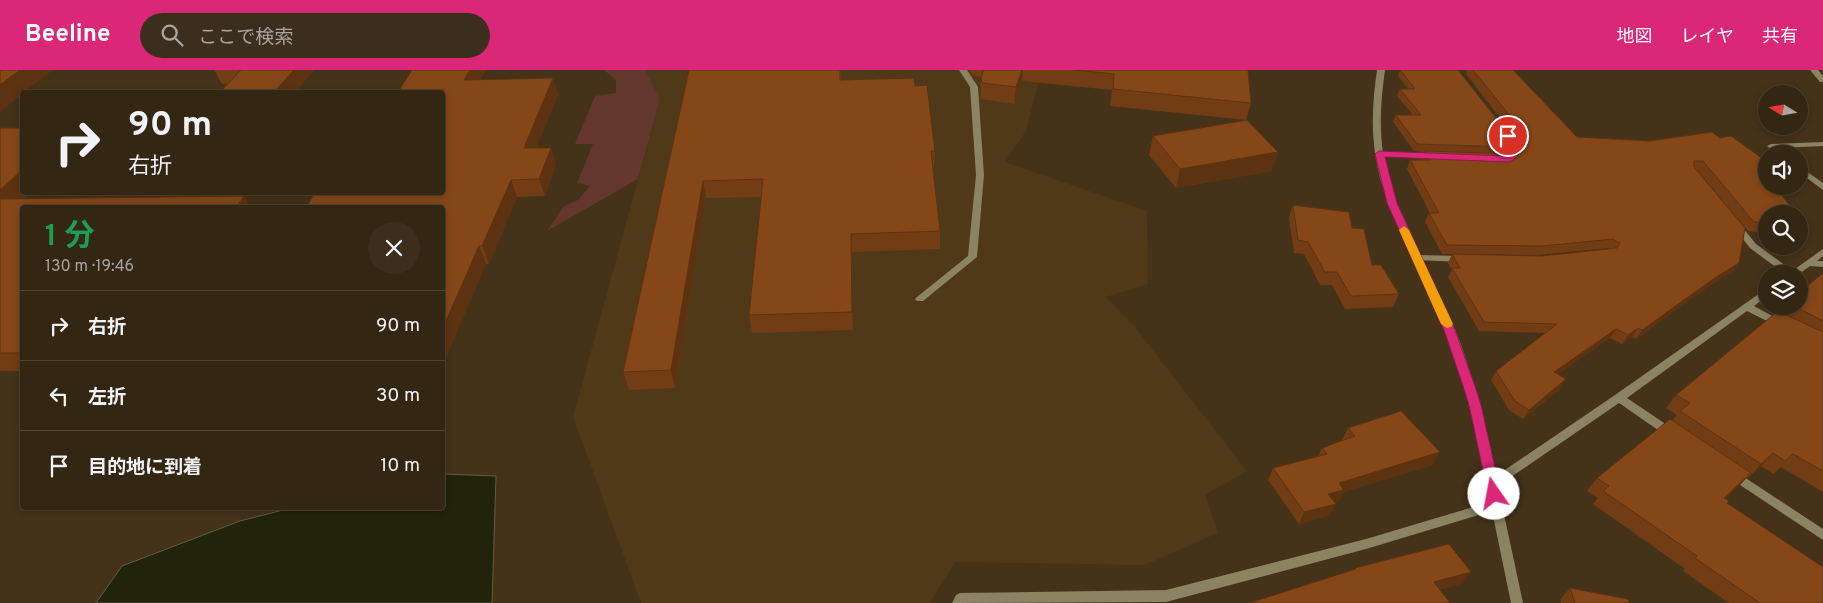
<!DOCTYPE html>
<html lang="ja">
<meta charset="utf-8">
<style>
:root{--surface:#332613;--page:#3b2e1c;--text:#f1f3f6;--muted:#a9a5a0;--line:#4e4333;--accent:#db2777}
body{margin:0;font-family:Overpass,"Noto Sans JP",sans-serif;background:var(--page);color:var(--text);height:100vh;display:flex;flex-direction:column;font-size:19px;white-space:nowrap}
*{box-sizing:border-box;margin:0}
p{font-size:16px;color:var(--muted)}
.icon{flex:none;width:28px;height:28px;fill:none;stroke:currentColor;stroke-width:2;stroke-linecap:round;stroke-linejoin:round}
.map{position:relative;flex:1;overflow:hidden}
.sheet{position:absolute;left:20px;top:135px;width:425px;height:305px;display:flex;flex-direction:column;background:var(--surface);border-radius:5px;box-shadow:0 2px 8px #0003,0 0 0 1px var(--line)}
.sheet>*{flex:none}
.guide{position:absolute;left:20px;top:20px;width:425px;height:105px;border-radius:5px;box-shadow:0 2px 8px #0003,0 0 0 1px var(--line);background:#332613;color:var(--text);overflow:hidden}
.needle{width:32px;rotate:281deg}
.buttons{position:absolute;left:1758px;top:15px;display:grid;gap:10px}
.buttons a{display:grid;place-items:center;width:50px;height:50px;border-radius:50%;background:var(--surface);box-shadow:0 2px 8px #0003,0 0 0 1px var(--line);font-size:25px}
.pin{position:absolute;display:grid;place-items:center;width:42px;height:42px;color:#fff;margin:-21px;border:2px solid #fff;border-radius:50%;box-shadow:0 1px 5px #0007}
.me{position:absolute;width:55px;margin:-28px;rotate:348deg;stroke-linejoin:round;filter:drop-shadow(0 0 4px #0008)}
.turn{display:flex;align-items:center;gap:18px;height:105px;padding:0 25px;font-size:22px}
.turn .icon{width:65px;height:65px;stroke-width:2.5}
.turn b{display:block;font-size:35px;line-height:42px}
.round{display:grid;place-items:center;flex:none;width:52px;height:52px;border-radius:26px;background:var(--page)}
.overview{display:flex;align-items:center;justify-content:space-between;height:85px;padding:0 25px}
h1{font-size:30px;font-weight:700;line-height:38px;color:#1e9e55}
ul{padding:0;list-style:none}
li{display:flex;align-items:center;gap:15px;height:70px;padding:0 25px;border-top:1px solid var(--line)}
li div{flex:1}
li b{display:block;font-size:19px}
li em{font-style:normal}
header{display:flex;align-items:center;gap:30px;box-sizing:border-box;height:70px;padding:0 25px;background:var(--accent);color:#fff}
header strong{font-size:24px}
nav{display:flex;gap:28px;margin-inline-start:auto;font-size:18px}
.search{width:350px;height:45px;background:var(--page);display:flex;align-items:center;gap:12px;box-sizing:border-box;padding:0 18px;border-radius:28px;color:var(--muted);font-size:19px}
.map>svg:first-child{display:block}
.built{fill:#4f3919}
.green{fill:#63372d}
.water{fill:#21230a;stroke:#5f5d47}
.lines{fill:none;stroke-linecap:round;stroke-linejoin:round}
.service{fill:#8c8363;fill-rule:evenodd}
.minor{fill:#8c8363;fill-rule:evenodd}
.wall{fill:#723d15}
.shaded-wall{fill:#5d3211}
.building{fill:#854718;stroke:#5d3211}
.route{fill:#db2777;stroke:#8e194d}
.slow{fill:#f59e0b}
</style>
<header>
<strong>Beeline</strong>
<div class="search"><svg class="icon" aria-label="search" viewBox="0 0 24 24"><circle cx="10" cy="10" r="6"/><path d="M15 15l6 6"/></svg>ここで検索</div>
<nav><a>地図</a><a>レイヤ</a><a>共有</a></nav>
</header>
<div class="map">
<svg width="1823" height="533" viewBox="0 0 1823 533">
<rect width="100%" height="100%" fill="#443219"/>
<path class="built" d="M645 0H1042L1026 61 1005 92 1147 141 1148 214 1106 227 1134 256 1247 401 1205 425 1218 463 1145 495 955 492 930 533H641L573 347 660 29Z"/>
<path class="green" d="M604 0H645L660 29 638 109 547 161 564 136 578 130 590 116 577 113 593 74H575L595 26 616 23V10Z"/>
<path class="water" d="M443 404 496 406 492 533H96L122 496 240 451 291 438H442Z"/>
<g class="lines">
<g class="service">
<path d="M959 0H967L978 17 984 105 977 187 923 231H917L915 229 917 227 968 186 976 105 970 17Z"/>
<path d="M1502 61H1508L1522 79 1512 91H1505L1501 89 1507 87 1514 79 1501 63Z"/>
<path d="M1376 82 1433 84 1437 86 1433 88 1379 86 1375 84Z"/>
<path d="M1735 151 1738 152 1756 174 1797 204H1785L1750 178 1731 154Z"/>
<path d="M1417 185 1464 186 1469 189 1464 192 1414 190 1412 188 1414 186Z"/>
</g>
<g class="minor">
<path d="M1377 0H1385C1381 28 1379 55 1383 83 1392 142 1432 204 1455 259 1474 306 1485 356 1496 406L1615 325 1763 221 1766 220V227L1754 236 1783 252 1785 254 1783 256H1777L1747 241 1627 328 1676 361 1678 364 1676 367H1668L1619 333 1498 416 1523 533H1511L1492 441 1366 479 1166 532 952 533 956 525 960 523 1166 520 1366 469 1490 432C1478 374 1467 315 1445 259 1423 204 1383 142 1375 83 1371 54 1373 28 1377 0Z"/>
<path d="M1810 0H1818L1823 6V12H1820Z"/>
<path d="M1823 72V76L1779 78 1785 84H1776L1767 76 1771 74Z"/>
<path d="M1799 96 1823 113V120L1799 102Z"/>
<path d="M1823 179V186L1817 191H1823V197L1810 196 1799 204H1788Z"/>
<path d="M1732 399 1823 459V470L1728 407 1726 404 1728 401Z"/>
</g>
</g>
<g class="wall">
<path d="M214 0H314L295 22H220L227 14H222Z"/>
<path d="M486 0 480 10 553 8 558 25 536 78H551L556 95 545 126 517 127 489 194H486L442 297V22Z"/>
<path d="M689 0H841V10L915 16 935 81 934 98H933L940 161V179L852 182 853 260 752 263 749 245 761 127 706 128 675 318 629 320 623 302Z"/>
<path d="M969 0H1248L1251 33 1246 50 1110 36 1112 20 1022 11 1014 34 981 29V7L973 6Z"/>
<path d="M1400 0 1515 72 1512 79 1507 83 1518 84 1522 78V76L1466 4 1467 0H1513L1577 67 1650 71 1712 62 1766 116H1794L1791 120 1779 121 1766 144V163L1748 161 1697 100H1696L1739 193 1732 202 1709 216 1636 269 1632 267 1622 274 1610 268 1558 304 1560 319 1523 349 1509 340 1491 310 1496 301 1545 263 1479 261 1448 207 1452 200 1448 193 1452 184 1542 186 1609 179 1608 178 1537 185 1442 184 1425 152 1429 143H1430L1407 99 1410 90H1420L1423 82 1414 81 1393 52 1396 45H1413L1397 26 1400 19H1408L1398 6Z"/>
<path d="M0 58 24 129 22 138V301H0Z"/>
<path d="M1153 66 1272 101 1176 118 1149 85Z"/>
<path d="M1293 135 1352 158 1372 195 1399 224 1393 237 1345 239 1332 215H1320L1304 184 1294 183 1289 148Z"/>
<path d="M1799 148 1806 157 1799 166Z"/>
<path d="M1823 203V422L1781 397 1773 404 1761 396 1749 407H1748L1725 429 1727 433 1823 533H1729L1683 501 1685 499 1593 434 1598 428 1587 421 1597 408 1672 351 1677 345 1666 338 1676 325 1780 242 1785 236H1799Z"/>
<path d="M1348 358 1433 395 1343 422 1339 432 1335 433 1330 445 1299 454 1268 410 1273 398 1318 386 1322 378 1342 370Z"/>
<path d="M1570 518 1629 533H1561L1560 530Z"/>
</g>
<g class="shaded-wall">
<path d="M20 0H53L24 22H22V24L0 42V15Z"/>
<path d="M294 0H314L295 22H274Z"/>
<path d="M470 0H486L470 27 464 10Z"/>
<path d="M1022 0H1023L1022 11 1014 34 1016 17Z"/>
<path d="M553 8 558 25 529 96 524 78Z"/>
<path d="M1515 72 1512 79 1506 84 1510 77Z"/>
<path d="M551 78 556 95 545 126 539 109Z"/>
<path d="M1278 82 1272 101 1176 118 1180 99Z"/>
<path d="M22 100V122H31L10 142 0 130V120Z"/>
<path d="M511 110 517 127 489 194 482 176Z"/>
<path d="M703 111 706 128 675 318 671 300Z"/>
<path d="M244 126 251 138H236Z"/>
<path d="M851 164 852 182 853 260 852 242Z"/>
<path d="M479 176 486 194 442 297V260Z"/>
<path d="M1739 193 1732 202 1709 216 1636 269 1642 260 1716 207Z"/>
<path d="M1638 258 1632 267 1622 274 1628 265Z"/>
<path d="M1616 259 1610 268 1548 311 1554 302Z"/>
<path d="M1566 309 1560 319 1523 349 1529 340Z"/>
<path d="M1440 382 1433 395 1343 422 1339 432 1323 436 1328 424 1339 413Z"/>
<path d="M1773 383 1761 396 1749 407 1761 394Z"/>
<path d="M1751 403 1739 416 1712 441 1724 428Z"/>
<path d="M1336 434 1330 445 1299 454 1304 442Z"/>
<path d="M1471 502 1462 514 1426 524 1434 512Z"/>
</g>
<g class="building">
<path d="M0 0H20L0 15Z"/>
<path d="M241 0H294L274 22H220Z"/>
<path d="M412 0H470L464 10 553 8 524 78H551L539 109 511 110 482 176H479L442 260V138H306L315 122H442V22H398Z"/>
<path d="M689 0H840V10L914 8 915 16 927 15 935 81H931L940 161 851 164 852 242 749 245 763 109 703 111 671 300 623 302Z"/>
<path d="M984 0H1022L1016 17 982 13 981 7Z"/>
<path d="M1075 0H1248L1251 33 1113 19 1114 4Z"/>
<path d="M1400 0H1458L1515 72 1510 77 1417 74 1396 45H1421L1400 19H1415Z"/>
<path d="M1473 0H1513L1577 67 1650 71 1712 62 1720 68 1731 66 1766 91V116H1775L1796 144H1766V153L1754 152 1703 91H1694V97L1745 158 1739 193 1716 207 1642 260 1638 258 1628 265 1616 259 1554 302 1566 309 1529 340 1515 331 1496 301 1557 254 1484 252 1452 198H1460L1452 184 1542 186 1617 178 1620 173 1613 169 1542 176 1447 175 1429 143H1439L1410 90H1431L1424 81 1518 84 1527 74V67Z"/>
<path d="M1247 50 1278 82 1180 99 1153 66Z"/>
<path d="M0 58H22V100L0 120Z"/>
<path d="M244 126 236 138H22V283H0V129Z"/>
<path d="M1293 135 1349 142 1352 158 1364 159 1372 195H1381L1399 224 1351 226 1337 202H1325L1308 172 1298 170Z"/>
<path d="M1799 148 1806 157 1799 156Z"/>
<path d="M1823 203V251L1794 236H1799V223Z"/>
<path d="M1778 241 1823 262V401L1793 384 1785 391 1773 383 1761 394 1680 341 1690 333 1676 325Z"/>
<path d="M1401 341 1440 382 1339 413 1344 420 1328 424 1336 434 1304 442 1273 398 1327 384 1322 378 1355 366 1348 358Z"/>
<path d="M1670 349 1751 403 1724 428 1729 431 1727 433 1823 497V533H1760L1695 488 1697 486 1603 421 1609 416 1597 408Z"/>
<path d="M1449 474 1471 502 1434 512 1450 533H1249L1356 499 1355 498Z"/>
<path d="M1570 518 1628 529 1629 533H1575Z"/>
</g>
<path class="route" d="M1505 64H1511L1523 80 1512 91 1509 92 1385 87 1397 133 1455 260 1475 316 1481 335 1501 424 1499 428 1494 429 1490 428 1488 424 1469 335 1463 316 1444 260 1387 133 1375 84 1379 81 1506 86 1513 79 1503 66Z"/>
<path class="slow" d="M1404 156 1409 160 1453 254 1451 257 1447 258 1441 254 1399 160Z"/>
</svg>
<div class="buttons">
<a><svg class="needle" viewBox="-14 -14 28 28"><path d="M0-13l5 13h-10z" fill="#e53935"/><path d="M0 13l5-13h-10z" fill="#a9a5a0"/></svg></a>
<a><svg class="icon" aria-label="sound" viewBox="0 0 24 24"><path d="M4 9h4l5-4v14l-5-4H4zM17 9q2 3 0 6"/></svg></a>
<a><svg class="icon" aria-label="search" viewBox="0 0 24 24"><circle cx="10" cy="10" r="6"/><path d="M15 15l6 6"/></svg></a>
<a><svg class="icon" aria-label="layers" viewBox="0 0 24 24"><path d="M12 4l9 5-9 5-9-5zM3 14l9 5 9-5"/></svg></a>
</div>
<div class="pin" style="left:1508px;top:66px;background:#d93025"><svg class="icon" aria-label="arrive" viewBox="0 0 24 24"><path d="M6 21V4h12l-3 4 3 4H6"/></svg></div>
<svg class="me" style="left:1494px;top:424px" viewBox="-20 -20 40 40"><circle r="19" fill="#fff"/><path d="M0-13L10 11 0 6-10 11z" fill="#db2777"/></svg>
<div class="guide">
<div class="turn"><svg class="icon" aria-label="right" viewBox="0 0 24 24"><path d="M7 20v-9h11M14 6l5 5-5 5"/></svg><div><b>90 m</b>右折</div></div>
</div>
<section class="sheet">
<div class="overview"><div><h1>1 分</h1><p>130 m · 19:46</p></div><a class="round"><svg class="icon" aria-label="close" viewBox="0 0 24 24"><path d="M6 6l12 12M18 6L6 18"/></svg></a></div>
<ul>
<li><svg class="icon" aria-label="right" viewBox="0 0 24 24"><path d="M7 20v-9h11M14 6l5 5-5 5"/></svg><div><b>右折</b></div><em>90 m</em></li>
<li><svg class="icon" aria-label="left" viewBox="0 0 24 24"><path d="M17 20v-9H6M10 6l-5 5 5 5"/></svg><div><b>左折</b></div><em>30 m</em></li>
<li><svg class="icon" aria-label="arrive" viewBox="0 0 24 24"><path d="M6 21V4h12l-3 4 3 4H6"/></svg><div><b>目的地に到着</b></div><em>10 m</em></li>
</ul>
</section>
</div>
